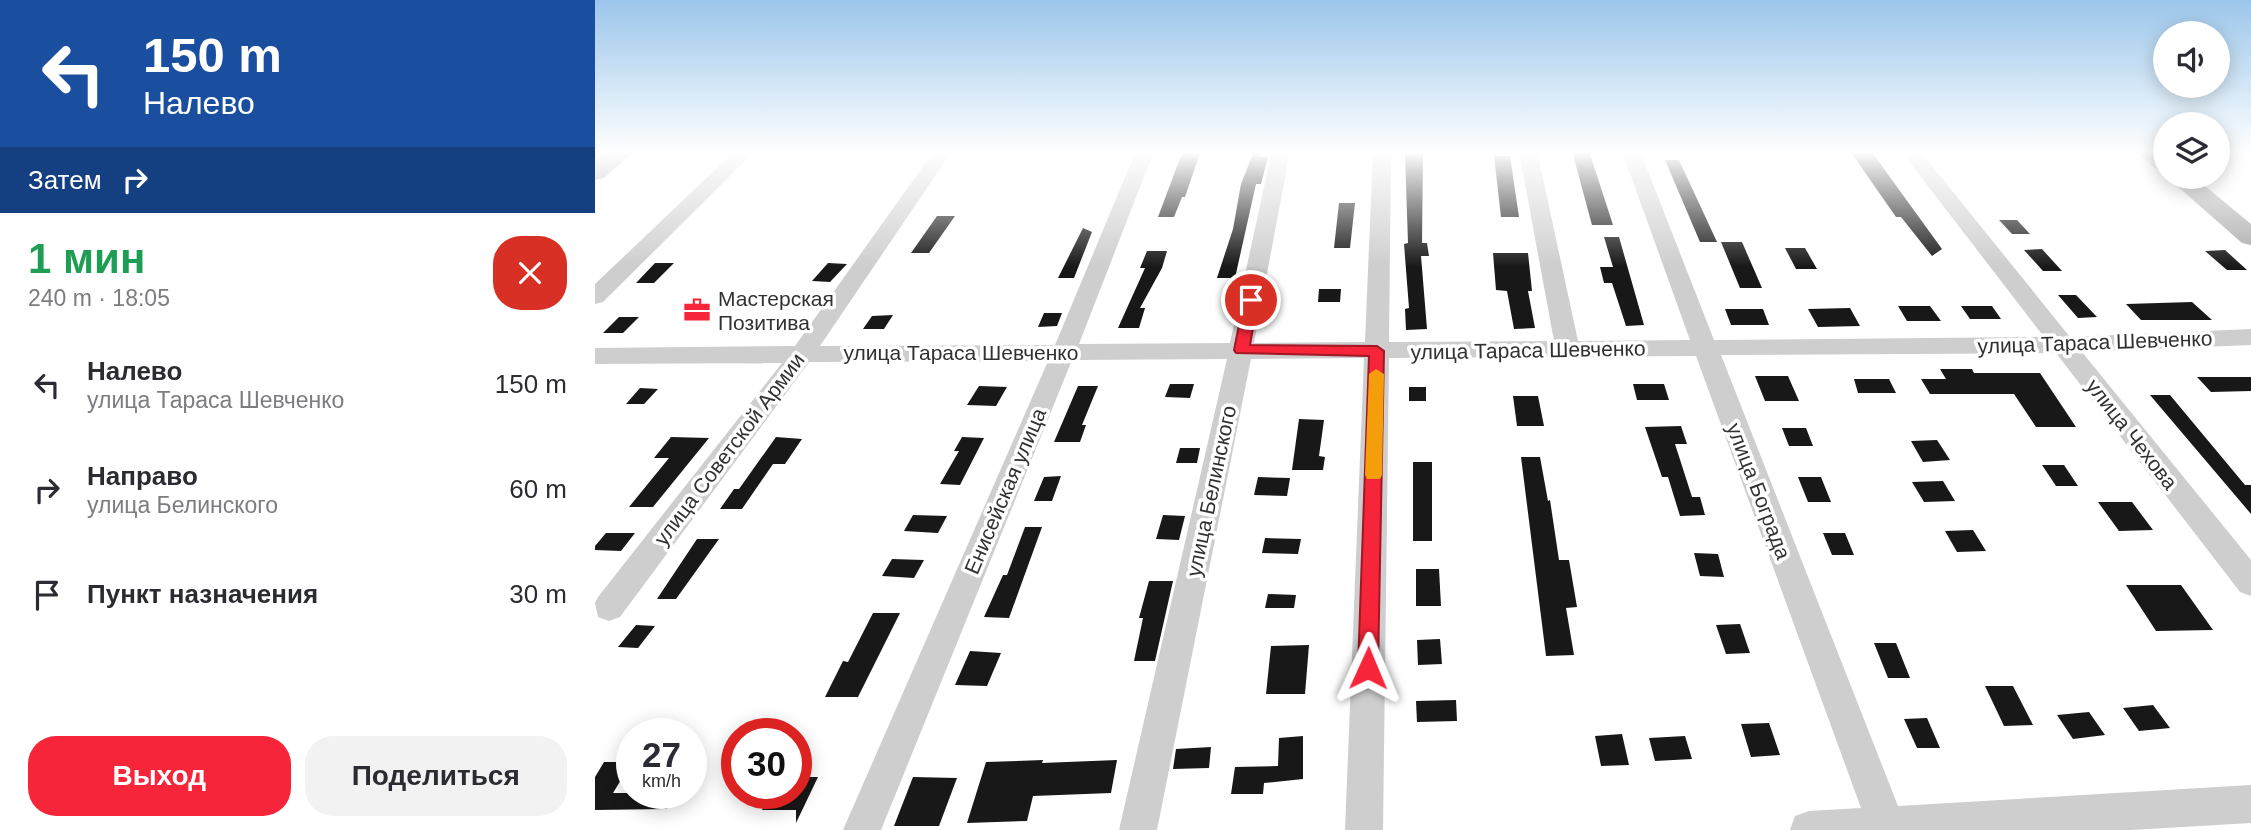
<!DOCTYPE html>
<html lang="ru">
<meta charset="utf-8">
<style>
:root{--surface:#fff;--page:#f2f2f3;--text:#2b2b33;--muted:#7c7c81;--accent:#f62539}
body{margin:0;font-family:Helvetica,sans-serif;background:var(--page);color:var(--text);height:100vh;display:flex;flex-direction:column;font-size:26px;white-space:nowrap}
*{box-sizing:border-box;margin:0}
p{font-size:23px;color:var(--muted)}
.icon{flex:none;width:38px;height:38px;fill:none;stroke:currentColor;stroke-width:2;stroke-linecap:round;stroke-linejoin:round}
.map{position:relative;flex:1;overflow:hidden}
.details{display:flex;flex-direction:column;background:var(--surface);width:595px}
.details>*{flex:none}
.banner{background:#1a4fa0;color:#fff;overflow:hidden}
.buttons{position:absolute;left:1558px;top:21px;display:grid;gap:14px}
.buttons a{display:grid;place-items:center;width:77px;height:77px;border-radius:50%;background:var(--surface);box-shadow:0 4px 18px #0003;font-size:35px}
.speed{position:absolute;left:21px;top:718px;display:flex;gap:14px;font-size:35px;font-weight:700;text-align:center}
.speed>*{display:grid;place-content:center;width:91px;height:91px;border-radius:50%;background:var(--surface);box-shadow:0 4px 18px #0003;line-height:1}
.speed small{font-size:18px;font-weight:400}
.speed .limit{border:10px solid #d22;background:#fff;color:#111}
.pin{position:absolute;display:grid;place-items:center;width:60px;height:60px;color:#fff;margin:-30px;border:4px solid #fff;border-radius:50%;box-shadow:0 2px 7px #0007}
.me{position:absolute;width:77px;margin:-38px;rotate:1deg;stroke-linejoin:round;filter:drop-shadow(0 0 5px #0008)}
.turn{display:flex;align-items:center;gap:24px;height:147px;padding:0 28px;font-size:32px}
.turn .icon{width:91px;height:91px;stroke-width:2.5}
.turn b{display:block;font-size:49px;line-height:60px}
.then{display:flex;align-items:center;height:66px;padding:0 28px;background:#0003;gap:14px;font-size:26px}
.round{display:grid;place-items:center;flex:none;width:74px;height:74px;border-radius:28px;background:var(--page)}
.headline{display:flex;align-items:center;justify-content:space-between;height:119px;padding:0 28px}
h1{font-size:42px;font-weight:700;line-height:52px;color:#1e9e55}
.button{display:flex;gap:14px;margin-top:auto;padding:14px 28px}
.button a{flex:1;height:80px;border-radius:28px;background:var(--accent);color:#fff;font-size:28px;font-weight:700;line-height:80px;text-align:center}
.button a+a{background:var(--page);color:var(--text)}
ul{padding:0;list-style:none}
li{display:flex;align-items:center;gap:21px;height:105px;padding:0 28px}
li div{flex:1}
li b{display:block;font-size:26px}
li em{font-style:normal}
main{display:flex;flex:1;min-height:0}
.map>svg:first-child{display:block}
.building{fill:#181818}
.lines{fill:none;stroke-linecap:round;stroke-linejoin:round}
.minor{fill:#cecece;fill-rule:evenodd}
.major{fill:#a9a9a9;fill-rule:evenodd}
.route{fill:#f62539;stroke:#a01825;stroke-width:2}
.slow{fill:#f59e0b}
.labels{text-anchor:middle;dominant-baseline:central;stroke-width:7;stroke-linejoin:round;paint-order:stroke}
.poi-label{font-size:21px;fill:#313131;stroke:#fff;text-anchor:start}
.street-label{font-size:21px;fill:#313131;stroke:#fff}
</style>
<main>
<section class="details">
<div class="banner">
<div class="turn"><svg class="icon" aria-label="left" viewBox="0 0 24 24"><path d="M17 20v-9H6M10 6l-5 5 5 5"/></svg><div><b>150 m</b>Налево</div></div>
<div class="then">Затем<svg class="icon" aria-label="right" viewBox="0 0 24 24"><path d="M7 20v-9h11M14 6l5 5-5 5"/></svg></div>
</div>
<div class="headline"><div><h1>1 мин</h1><p>240 m · 18:05</p></div><a class="round" style="background:#d93025;color:#fff"><svg class="icon" aria-label="close" viewBox="0 0 24 24"><path d="M6 6l12 12M18 6L6 18"/></svg></a></div>
<ul>
<li><svg class="icon" aria-label="left" viewBox="0 0 24 24"><path d="M17 20v-9H6M10 6l-5 5 5 5"/></svg><div><b>Налево</b><p>улица Тараса Шевченко</p></div><em>150 m</em></li>
<li><svg class="icon" aria-label="right" viewBox="0 0 24 24"><path d="M7 20v-9h11M14 6l5 5-5 5"/></svg><div><b>Направо</b><p>улица Белинского</p></div><em>60 m</em></li>
<li><svg class="icon" aria-label="arrive" viewBox="0 0 24 24"><path d="M6 21V4h12l-3 4 3 4H6"/></svg><div><b>Пункт назначения</b></div><em>30 m</em></li>
</ul>
<div class="button"><a>Выход</a><a>Поделиться</a></div>
</section>
<div class="map">
<svg width="1656" height="830" viewBox="0 0 1656 830">
<rect width="100%" height="100%" fill="#fff"/>
<g class="building">
<path d="M659 151H666L665 157H673L666 184H661L640 278H622L638 229 646 184Z"/>
<path d="M977 151H994L1018 225H997Z"/>
<path d="M1255 151H1276L1347 249 1337 256 1306 217H1301Z"/>
<path d="M587 153H605L590 197H587L579 217H563Z"/>
<path d="M810 154H828L827 243H832L834 256H826L832 329 811 330 810 309 814 308 809 244 813 243Z"/>
<path d="M899 156H915L924 217H906Z"/>
<path d="M1070 160H1084L1122 242H1105Z"/>
<path d="M744 203H760L755 248H739Z"/>
<path d="M342 216H360L334 253H316Z"/>
<path d="M1404 220H1422L1435 234H1417Z"/>
<path d="M488 228 497 232 479 278H463Z"/>
<path d="M1009 237H1024L1049 325 1031 326 1017 283H1009L1005 267H1018Z"/>
<path d="M1126 242H1147L1167 288H1145Z"/>
<path d="M1190 248H1210L1222 269H1201Z"/>
<path d="M1447 249 1467 271H1448L1429 250Z"/>
<path d="M1630 250 1652 270H1632L1610 251Z"/>
<path d="M552 251H572L567 268 545 308H550L544 328H523L550 268H545Z"/>
<path d="M898 253H933L937 291H933L940 328 919 329 912 291 901 290Z"/>
<path d="M60 263H79L59 283H41Z"/>
<path d="M233 263 252 264 235 282 217 281Z"/>
<path d="M724 289H746L745 302H723Z"/>
<path d="M1463 295H1481L1502 317 1483 318Z"/>
<path d="M1597 302 1617 320H1546L1531 304Z"/>
<path d="M1303 306H1335L1346 321H1312Z"/>
<path d="M1366 306H1397L1406 319H1375Z"/>
<path d="M1255 308 1265 326 1223 327 1213 309Z"/>
<path d="M1130 309H1168L1174 325H1136Z"/>
<path d="M449 313H467L462 326 443 327Z"/>
<path d="M298 315 289 329H268L277 316Z"/>
<path d="M24 317H44L28 333H8Z"/>
<path d="M1345 369H1377L1379 373H1445L1481 427H1441L1419 394H1335L1326 379H1351Z"/>
<path d="M1160 376H1193L1204 401H1170Z"/>
<path d="M1602 377H1656V391L1616 392Z"/>
<path d="M1259 379H1294L1301 393H1263Z"/>
<path d="M575 384H599L595 398 570 397Z"/>
<path d="M1038 384H1069L1074 400H1042Z"/>
<path d="M384 386 412 387 401 406 372 405Z"/>
<path d="M483 386H503L487 425H491L485 442H459Z"/>
<rect x="814" y="387" width="17" height="14"/>
<path d="M45 388 63 389 49 404H31Z"/>
<path d="M1555 395H1575L1650 485H1656V514Z"/>
<path d="M918 396H943L949 426H922Z"/>
<path d="M704 419 729 420 724 456 730 457 728 470H697Z"/>
<path d="M1086 426 1092 444H1080L1097 497H1105L1110 515 1085 516 1073 477H1067L1050 427Z"/>
<path d="M1187 428H1211L1218 446H1194Z"/>
<path d="M76 437 114 438 58 507H34L74 458H59Z"/>
<path d="M181 437 207 439 190 464H178L147 509H125L139 489H144Z"/>
<path d="M367 437 389 438 365 485 345 484 364 451H359Z"/>
<path d="M1342 440 1355 460 1328 462 1316 441Z"/>
<path d="M585 448H605L602 463H581Z"/>
<path d="M926 457H945L953 501 955 500 964 560H974L982 607 971 608 979 655 951 656Z"/>
<rect x="818" y="462" width="19" height="79"/>
<path d="M1447 465H1469L1483 486H1461Z"/>
<path d="M466 476 457 501H439L449 477Z"/>
<path d="M663 477 695 478 692 496 659 495Z"/>
<path d="M1203 477H1226L1236 502H1213Z"/>
<path d="M1348 481 1360 501 1329 502 1317 482Z"/>
<path d="M1503 502H1537L1558 530 1524 531Z"/>
<path d="M318 515 352 516 343 533 309 531Z"/>
<path d="M568 515 590 516 584 540 561 539Z"/>
<path d="M430 527H447L414 618 389 617 408 575H412Z"/>
<path d="M1378 530 1391 551 1362 552 1350 531Z"/>
<path d="M11 533H40L26 551 0 550V546Z"/>
<path d="M1228 533H1250L1259 555H1237Z"/>
<path d="M670 538 706 539 703 554 667 553Z"/>
<path d="M102 539H124L81 599H62Z"/>
<path d="M1099 553 1123 554 1129 577 1105 576Z"/>
<path d="M297 559 329 560 319 578 287 576Z"/>
<path d="M821 569H844L846 606H821Z"/>
<path d="M554 581H578L560 661H539L548 618H544Z"/>
<path d="M1531 585H1586L1618 630 1561 631Z"/>
<path d="M673 594 701 595 699 608H670Z"/>
<path d="M278 613H305L263 697H230L248 661 253 662Z"/>
<path d="M1145 624 1155 653 1131 654 1121 625Z"/>
<path d="M41 625 60 626 43 648 23 647Z"/>
<path d="M845 639 847 664 823 665 822 640Z"/>
<path d="M1279 643H1301L1315 678H1293Z"/>
<path d="M714 645 710 694H671L676 646Z"/>
<path d="M375 651 406 653 392 686 360 685Z"/>
<path d="M1390 686H1418L1438 725 1409 726Z"/>
<path d="M861 700 862 721 822 722 821 701Z"/>
<path d="M1558 705 1575 728 1544 731 1528 708Z"/>
<path d="M1494 712 1510 735 1478 739 1462 715Z"/>
<path d="M1332 718 1345 748H1322L1309 719Z"/>
<path d="M1174 723 1185 755 1156 757 1146 724Z"/>
<path d="M1027 734 1034 765 1006 766 1000 736Z"/>
<path d="M708 736V779L669 783 668 794H636L640 767 683 766 684 738Z"/>
<path d="M1090 736 1097 759 1060 761 1054 738Z"/>
<path d="M616 747 614 768 578 769 581 749Z"/>
<path d="M448 760 447 763 522 760 516 793 438 796 432 821 372 823 391 762Z"/>
<path d="M9 762H37L18 793H81L72 809 0 810V777Z"/>
<path d="M201 777H223L201 823V810H167L176 793H201Z"/>
<path d="M318 777 362 778 344 826H299Z"/>
</g>
<g class="lines">
<g class="minor">
<path d="M140 151H160L8 302 0 304V284Z"/>
<path d="M339 151H357L225 346 460 345 541 151H559L484 344 635 343 677 151H695L659 343 770 342 778 151H796L794 342 959 341 924 151H942L983 341 1095 340 1027 151H1045L1119 340 1449 337 1306 151H1325L1475 337 1656 329V345L1487 352 1656 560V596L1645 592 1461 353 1126 355 1303 806 1656 785V823L1536 830H1195L1200 816 1214 811 1266 808 1101 356 794 358 788 830H750L769 358 656 359 562 830H524L632 359 477 360 286 830H248L453 361 214 362 25 617 14 621 3 617 0 603 3 597 187 363 0 364V348L200 346Z"/>
</g>
<g class="major">
<path d="M12 151H39L9 178 0 180V161Z"/>
<path d="M1541 151H1568L1570 172 1562 170Z"/>
<path d="M1572 177H1599L1656 224V245L1647 243Z"/>
</g>
</g>
<linearGradient id="sky" x2="0" y2="1"><stop stop-color="#9bc6eb"/><stop offset="0.57" stop-color="#fff"/><stop offset="1" stop-color="#fff" stop-opacity="0"/></linearGradient>
<rect width="1656" height="267" fill="url(#sky)"/>
<path class="route" d="M656 296 663 300 655 345 782 346 789 351 783 668 780 674 773 677 766 674 763 668 774 356 641 353 639 350 649 300Z"/>
<path class="slow" d="M781 369 789 374 787 475 785 479H772L770 475 774 374Z"/>
<defs>
<symbol id="office-bare" viewBox="-9 -9 18 18"><path d="M-6-3h4V-5.5h4V-3h4V5H-6ZM-1-4.5V-3h2v-1.5ZM-6 0V1H6V0Z" fill="#f62539" stroke="#fff" stroke-width="2.5" paint-order="stroke"/></symbol>
</defs>
<g fill-rule="evenodd">
<use href="#office-bare" x="83" y="291" width="38" height="38"/>
</g>
<g class="labels">
<g class="poi-label">
<text x="123" y="298">Мастерская<tspan x="123" dy="24">Позитива</tspan></text>
</g>
<g class="street-label">
<text transform="translate(1500 342) rotate(-2)">улица Тараса Шевченко</text>
<text transform="translate(933 350) rotate(-1)">улица Тараса Шевченко</text>
<text x="366" y="352">улица Тараса Шевченко</text>
<text transform="translate(1537 434) rotate(52)">улица Чехова</text>
<text transform="translate(134 449) rotate(-53)">улица Советской Армии</text>
<text transform="translate(410 491) rotate(-67)">Енисейская улица</text>
<text transform="translate(616 491) rotate(-78)">улица Белинского</text>
<text transform="translate(1164 491) rotate(69)">улица Бограда</text>
</g>
</g>
</svg>
<div class="buttons">
<a><svg class="icon" aria-label="sound" viewBox="0 0 24 24"><path d="M4 9h4l5-4v14l-5-4H4zM17 9q2 3 0 6"/></svg></a>
<a><svg class="icon" aria-label="layers" viewBox="0 0 24 24"><path d="M12 4l9 5-9 5-9-5zM3 14l9 5 9-5"/></svg></a>
</div>
<div class="speed"><div>27<small>km/h</small></div><div class="limit">30</div></div>
<div class="pin" style="left:656px;top:300px;background:#d93025"><svg class="icon" aria-label="arrive" viewBox="0 0 24 24"><path d="M6 21V4h12l-3 4 3 4H6"/></svg></div>
<svg class="me" style="left:773px;top:668px" viewBox="-20 -20 40 40"><path d="M0-17L14 15 0 8-14 15z" fill="#f62539" stroke="#fff" stroke-width="4"/></svg>
</div>
</main>
